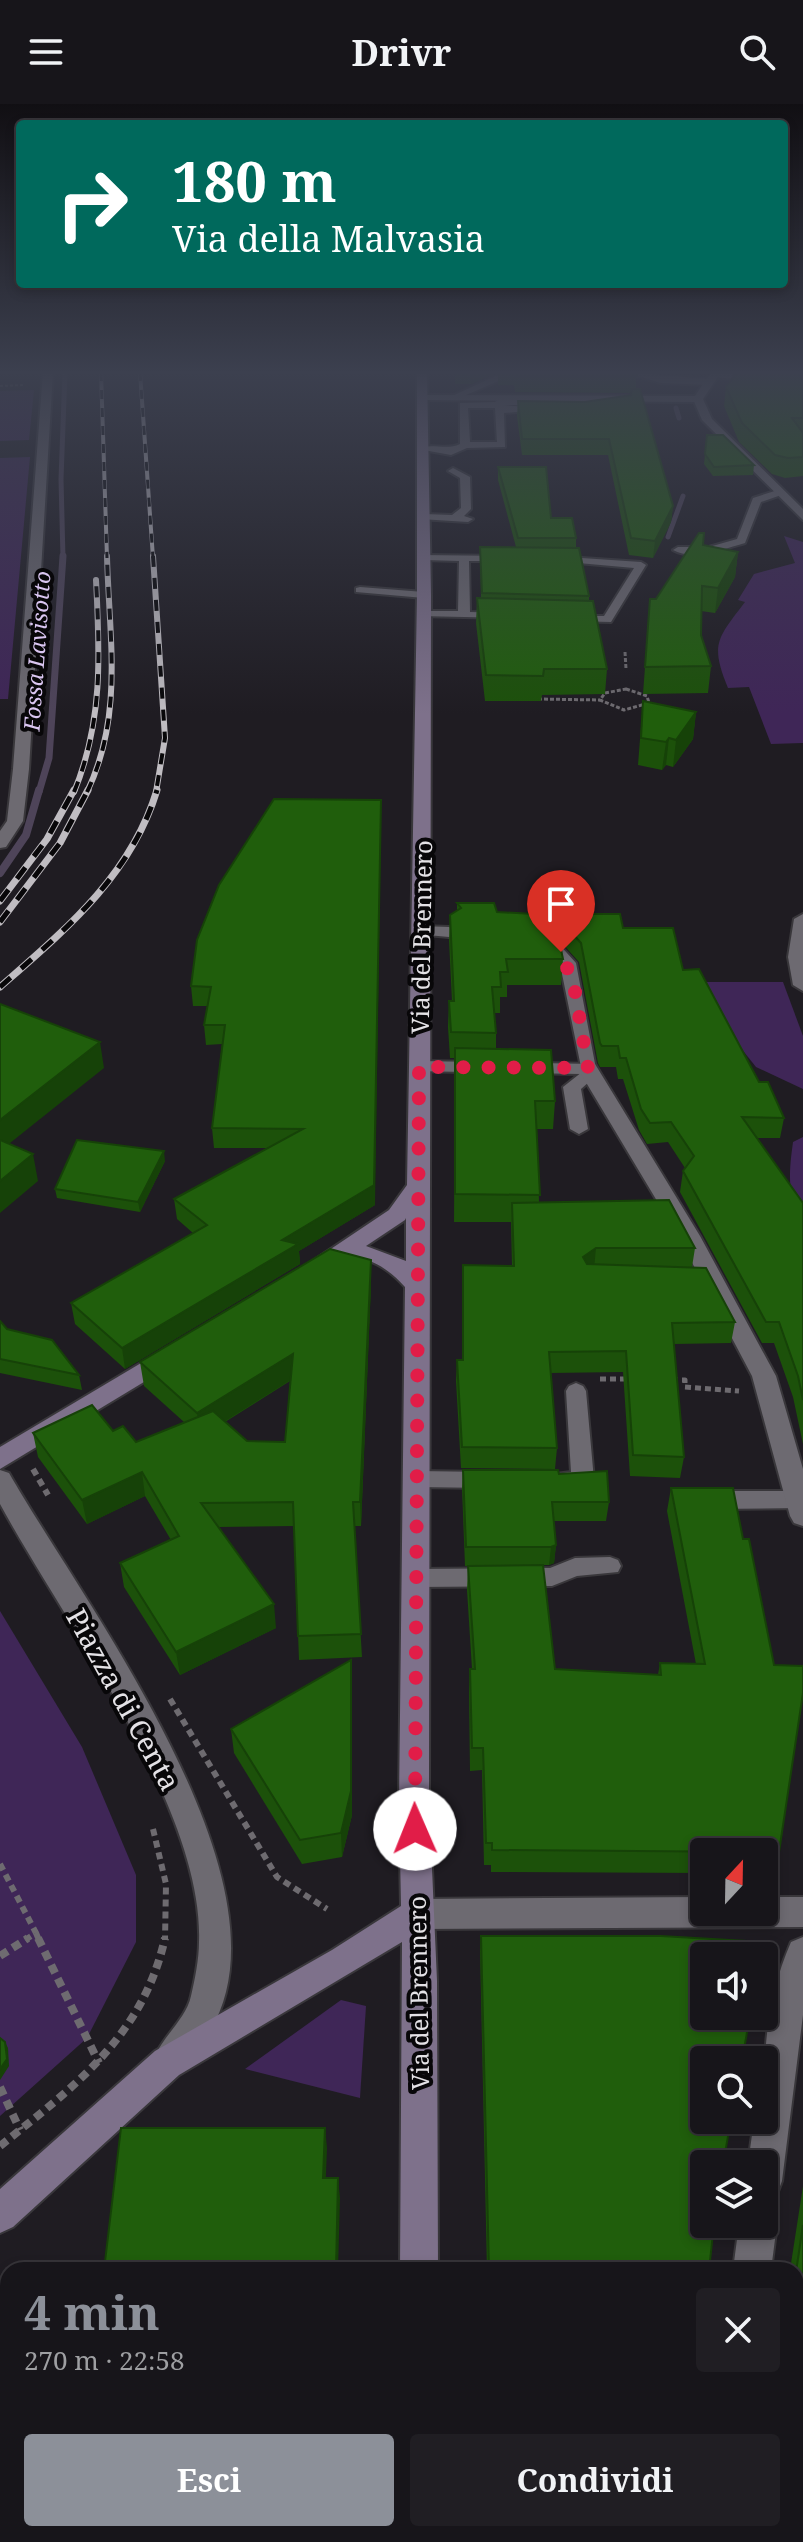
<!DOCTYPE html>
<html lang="it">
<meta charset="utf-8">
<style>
:root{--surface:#17151a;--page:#201e23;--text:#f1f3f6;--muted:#9e9fa2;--line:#363439;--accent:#8c9099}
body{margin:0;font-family:"Noto Serif",serif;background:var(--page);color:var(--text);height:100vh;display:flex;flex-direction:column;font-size:30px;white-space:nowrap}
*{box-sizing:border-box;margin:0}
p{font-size:26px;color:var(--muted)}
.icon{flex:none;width:44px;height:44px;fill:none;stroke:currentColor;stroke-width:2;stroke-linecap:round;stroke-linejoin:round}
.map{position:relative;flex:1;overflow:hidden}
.drawer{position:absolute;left:0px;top:2158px;width:804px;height:280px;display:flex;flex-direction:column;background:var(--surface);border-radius:24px 24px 0 0;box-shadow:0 4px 12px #0003,0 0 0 2px var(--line)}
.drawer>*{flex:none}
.hud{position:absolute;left:16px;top:16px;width:772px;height:168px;border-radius:8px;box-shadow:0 4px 12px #0003,0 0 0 2px var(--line);background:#00695c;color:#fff;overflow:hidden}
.needle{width:52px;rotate:22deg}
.tools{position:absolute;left:690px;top:1734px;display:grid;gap:16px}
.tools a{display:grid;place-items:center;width:88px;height:88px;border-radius:8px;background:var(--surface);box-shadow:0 4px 12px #0003,0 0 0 2px var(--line);font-size:40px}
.pin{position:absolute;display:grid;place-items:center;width:68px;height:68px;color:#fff;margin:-82px -34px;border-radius:50% 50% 50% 0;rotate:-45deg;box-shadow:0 0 8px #0007}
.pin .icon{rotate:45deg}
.me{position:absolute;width:88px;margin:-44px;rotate:359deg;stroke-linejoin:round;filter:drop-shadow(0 0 6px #0008)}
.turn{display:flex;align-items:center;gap:28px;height:168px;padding:0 24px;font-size:36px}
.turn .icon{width:104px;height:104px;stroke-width:2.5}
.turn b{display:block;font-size:56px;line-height:68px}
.round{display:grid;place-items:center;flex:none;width:84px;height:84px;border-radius:8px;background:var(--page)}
.overview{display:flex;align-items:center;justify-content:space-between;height:136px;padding:0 24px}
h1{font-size:48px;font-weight:700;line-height:60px;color:var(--accent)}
.button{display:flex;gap:16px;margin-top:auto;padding:16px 24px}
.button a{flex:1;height:92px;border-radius:8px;background:var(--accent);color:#fff;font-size:32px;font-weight:700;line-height:92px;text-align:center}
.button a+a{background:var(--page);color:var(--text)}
header{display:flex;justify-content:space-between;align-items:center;height:104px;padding:0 24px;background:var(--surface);font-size:36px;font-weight:700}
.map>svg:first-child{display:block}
.green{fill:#3f2657}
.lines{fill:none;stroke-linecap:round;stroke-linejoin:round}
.stream-far2{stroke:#4e4459;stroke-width:5}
.stream-far1{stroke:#4e4459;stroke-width:7}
.stream{stroke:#4e4459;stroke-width:8}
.service-casing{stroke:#39373b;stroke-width:4}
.minor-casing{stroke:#39373b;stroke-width:4}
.tertiary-casing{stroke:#39373b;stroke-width:4}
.secondary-casing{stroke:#39373b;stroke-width:4}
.path-far4{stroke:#6e6b70;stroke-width:2;stroke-dasharray:3 2;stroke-linecap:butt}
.path-far3{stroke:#6e6b70;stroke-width:3;stroke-dasharray:4 2;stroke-linecap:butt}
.path-far2{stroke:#6e6b70;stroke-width:5;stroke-dasharray:6 4;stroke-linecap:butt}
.path-far1{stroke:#6e6b70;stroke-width:6;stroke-dasharray:7 5;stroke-linecap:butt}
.path{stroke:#6e6b70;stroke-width:8;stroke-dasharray:9 6;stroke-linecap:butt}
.service{fill:#6d6a71;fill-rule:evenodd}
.minor{fill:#6d6a71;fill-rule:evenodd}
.tertiary{fill:#6d6a71;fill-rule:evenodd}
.secondary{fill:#7e718b;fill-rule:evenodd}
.rail-far2-casing{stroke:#c0bdc2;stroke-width:4}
.rail-far1-casing{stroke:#c0bdc2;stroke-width:6}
.rail-casing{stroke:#c0bdc2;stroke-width:7}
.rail-far2{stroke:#080709;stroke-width:3;stroke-dasharray:9;stroke-linecap:butt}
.rail-far1{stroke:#080709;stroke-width:4;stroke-dasharray:11;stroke-linecap:butt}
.rail{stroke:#080709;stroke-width:5;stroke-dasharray:14;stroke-linecap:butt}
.wall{fill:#1c510a;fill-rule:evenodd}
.shaded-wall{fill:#164208}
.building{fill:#205e0c;stroke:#164208;stroke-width:2}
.route{stroke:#e11d48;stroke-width:14;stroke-dasharray:0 25.2}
.labels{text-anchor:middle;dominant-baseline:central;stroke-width:8;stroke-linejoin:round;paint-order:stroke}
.far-water-label{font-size:22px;font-style:italic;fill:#dac6f1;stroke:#080709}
.street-label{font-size:24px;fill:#e4e2e6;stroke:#080709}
.near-street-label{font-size:28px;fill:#e4e2e6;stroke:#080709}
</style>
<header><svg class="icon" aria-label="menu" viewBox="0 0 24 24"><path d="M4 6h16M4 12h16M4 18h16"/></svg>Drivr<svg class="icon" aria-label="search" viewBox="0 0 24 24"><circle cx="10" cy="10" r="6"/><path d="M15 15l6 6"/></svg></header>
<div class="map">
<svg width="803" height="2438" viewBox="0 0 803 2438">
<rect width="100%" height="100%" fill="#1f1c22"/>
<g class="green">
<path d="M34 286 29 336 0 337V287Z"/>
<path d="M30 353 8 595H0V354Z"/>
<path d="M784 432 803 438V639L771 640 749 583 728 584C710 540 717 535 745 498L738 496 754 470 795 459Z"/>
<path d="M688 878H783L803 932V985L756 963Z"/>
<path d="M803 1033V1111C785 1094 790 1061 793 1038Z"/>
<path d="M0 1507 82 1643 136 1771V1838L87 1934 0 2012Z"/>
<path d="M341 1896 366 1902 360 1994 245 1965Z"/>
</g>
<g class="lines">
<g class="stream-far2">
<path d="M676 304 679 314"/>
<path d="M668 433 683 392"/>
<path d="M63 454 61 375 65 268"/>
</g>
<path class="stream-far1" d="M39 688 49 654 63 452"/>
<path class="stream" d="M0 769 26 731 39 686"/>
<defs>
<g id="service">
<path d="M624 268 709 275 713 278 709 281 661 279Z"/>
<path d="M714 268 803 274V280L711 273Z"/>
<path d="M500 270 503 275 457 295 450 293Z"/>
<path d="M499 295 543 296 546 301H503L549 305 504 309 505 343 467 344 451 351 418 345C431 338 446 347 460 340V299L495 298ZM468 304H495L497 338H470Z"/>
<path d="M453 364 470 373 471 405 464 412 473 415 468 418 420 415 424 410 452 411 461 404 460 374 448 367Z"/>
<path d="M781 385 784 390 761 398 745 439C724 445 692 457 673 446L678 443H709L737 435 753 394Z"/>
<path d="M420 451 508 452V456L504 457H469L470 508 504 509 510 512 508 514 420 512 418 510 424 507H458L459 457 424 456 419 453Z"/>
<path d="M552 452 641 458 646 461 611 518 572 517 566 514 568 512H604L634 464 556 457 552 456Z"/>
<path d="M360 483 424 488 430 491 424 494 356 488V484Z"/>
<path d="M421 822 449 823 457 828 449 833 416 830V824Z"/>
<path d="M543 826 548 828 576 859 596 965 599 969 581 985 588 1025 579 1030 570 1025 563 983 582 968 560 860 535 831Z"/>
<path d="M576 1279 583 1282 586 1287 594 1376 591 1382C580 1385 567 1385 556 1382L553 1376 556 1370 571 1368 566 1287 569 1282Z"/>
<path d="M416 1367 488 1368 496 1370 499 1376 496 1382 488 1384 416 1383 408 1381 405 1375 408 1369Z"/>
<path d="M712 1387H800L803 1388V1404L712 1405 704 1402 701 1396 704 1390Z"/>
<path d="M610 1453 618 1456 621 1462 618 1468 577 1472 552 1482 416 1483 408 1481 404 1474 408 1467 416 1465 550 1464 575 1454Z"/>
</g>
<g id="minor">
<path d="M43 268H53L29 665 23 717 6 743 0 744V727L7 717 13 665Z"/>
<path d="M417 291 698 292 703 295 698 298 421 296Z"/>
<path d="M803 810V887L793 881 788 853 794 815Z"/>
<path d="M419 957 595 960 700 1132 776 1272 803 1365V1422L794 1419 790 1412 752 1272 678 1132 581 970 412 967 409 963 412 959Z"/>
<path d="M0 1366 9 1369C82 1497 299 1780 210 1927 200 1944 189 1964 171 1971L159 1966 154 1954C163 1932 186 1915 191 1892 195 1875 199 1855 199 1838 204 1705 63 1516 0 1400Z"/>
<path d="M704 1793V1808H764V1793H803V1823L417 1825 405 1821 401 1810 405 1799 417 1795Z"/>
<path d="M803 1833V1911L782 2077 777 2090 764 2095V2060H748L754 2016H764C764 1952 764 1900 791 1838Z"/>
<path d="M764 2104 771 2107 777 2120 771 2166H733L739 2120H764Z"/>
<path d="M697 2430H739L738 2438H696Z"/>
</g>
<path id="tertiary" d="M711 268H721L703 295 712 315 803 405V416L702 316 693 295Z"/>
<g id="secondary">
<path d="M417 268H427L431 491 429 1697 437 1877 438 2166H400L402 1838 179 1971 13 2123 0 2129V2085L155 1947 332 1846 401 1802 399 1697 405 1183C391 1167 365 1147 342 1157 331 1162 324 1170 313 1173L301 1165 389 1106 407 1081 417 491ZM406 1114V1157L366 1142 405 1116Z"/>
<path d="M168 1243 177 1246 180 1252 177 1258 0 1365V1343Z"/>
<rect x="407" y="2430" width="42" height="8"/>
</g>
</defs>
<use href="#service" class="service-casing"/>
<use href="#minor" class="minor-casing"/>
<use href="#tertiary" class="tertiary-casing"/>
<use href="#secondary" class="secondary-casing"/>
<path class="path-far4" d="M0 282 23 281"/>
<g class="path-far3">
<path d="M625 548 626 565"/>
<path d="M626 585 647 592 649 599 624 606 600 596 605 589Z"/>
<path d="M538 595 600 596"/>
</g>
<g class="path-far2">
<path d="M600 1275H630"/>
<path d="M672 1276H685V1283L739 1287"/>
</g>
<g class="path-far1">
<path d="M33 1365 48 1391"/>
<path d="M170 1595 277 1773 327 1805"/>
<path d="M153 1725 166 1780 165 1836"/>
<path d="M0 1760 36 1829 25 1836"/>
<path d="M36 1829 39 1836"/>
</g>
<g class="path">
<path d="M38 1834 99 1959"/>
<path d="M0 1852 28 1834"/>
<path d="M0 1983 20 2026"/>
<path d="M0 2042C75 1982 143 1932 165 1834"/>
</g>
<use href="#service" class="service"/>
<use href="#minor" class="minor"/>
<use href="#tertiary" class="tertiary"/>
<use href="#secondary" class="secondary"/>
<defs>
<g id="rail-far2">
<path d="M101 268 107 454"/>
<path d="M140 268 153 454"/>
</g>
<g id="rail-far1">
<path d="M153 452 165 634 156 688"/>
<path d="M74 688C103 618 100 551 96 476"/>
<path d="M87 688C124 611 109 534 107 452"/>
</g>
<g id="rail">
<path d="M0 797 47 735 74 686"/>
<path d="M0 818 60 739 88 686"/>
<path d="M0 883C65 826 131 772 157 686"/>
</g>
</defs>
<use href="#rail-far2" class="rail-far2-casing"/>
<use href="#rail-far1" class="rail-far1-casing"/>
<use href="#rail" class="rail-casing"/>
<use href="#rail-far2" class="rail-far2"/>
<use href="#rail-far1" class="rail-far1"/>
<use href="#rail" class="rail"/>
</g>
<g class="wall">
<path d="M455 268H636V285L673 402 671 418 653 454 629 451 608 351H522L517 312 518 297 585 298 631 291V289L515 288 514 281H498V268L471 280H455Z"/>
<path d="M663 268H698V271Z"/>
<path d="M737 268H803V271H799L803 278V372L785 374 772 370 739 338 724 302 726 283Z"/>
<path d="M707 331 754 361 753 371 713 372 704 360Z"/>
<path d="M498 363 551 414 576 434V444L589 492V497L607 565 605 590 542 591 541 597H485L476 519 477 494H481L480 443H516L498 376Z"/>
<path d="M703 441 738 448 735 473 715 509 701 507V531L711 562 708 589 643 590 650 495H656Z"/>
<path d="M643 597 696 608 693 635 673 663 666 661 662 666 638 661Z"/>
<path d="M457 799 497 808 553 830 555 810 623 824 683 866 784 1014 780 1034H756L803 1099V1340L793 1293 774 1239H762L680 1088 683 1067 685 1064 668 1038 647 1040 639 1026 623 975H618L616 963H600L598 959 579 858 559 836 563 855 561 881H507V893H500V909H494L496 929V945L555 997 553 1025H537L539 1098 695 1144 692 1163 735 1218 731 1239 674 1240 684 1353 680 1374 630 1372 623 1268 550 1269 557 1344 555 1365 461 1364 456 1277 457 1256H462L512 1162 511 1118H454L455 954H450L448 923 449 897H452L449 836 450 811 457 806Z"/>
<path d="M197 836 375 1101 299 1147 300 1160 125 1265 75 1220 71 1199 193 1129 177 1115 174 1095 267 1044H214L212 1024 222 940 206 941 204 921 208 902H193L191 882Z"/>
<path d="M165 1057 140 1108 57 1094 55 1085Z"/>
<path d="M371 1180 361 1422H354L362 1553 299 1556 294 1422 218 1423 276 1524 180 1571 124 1483 120 1459 171 1436 145 1392 87 1420 38 1353 33 1329 113 1327 136 1338 184 1318 144 1282 140 1258ZM290 1277 285 1338 247 1337 225 1318Z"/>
<path d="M0 1217 7 1225 79 1271 82 1286 0 1269Z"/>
<path d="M463 1366 609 1398 606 1417H554L556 1441 554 1459 549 1461 465 1462 462 1384Z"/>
<path d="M671 1384 779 1748 772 1770H764V1748H704V1769L491 1768V1761H484L482 1666 470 1667 469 1588 470 1565H472L467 1486 468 1462 555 1565 658 1571 660 1559 696 1560 667 1407Z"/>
<path d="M352 1581V1711L342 1753 302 1760 234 1649 231 1625Z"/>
<path d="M481 1832 704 2060 709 2166H487L480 1847Z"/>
<path d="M803 2082V2438H755L756 2430H796V2166H790Z"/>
<path d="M0 2294 332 2430V2438H0Z"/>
</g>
<g class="shaded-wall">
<path d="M471 268H498L471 280Z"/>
<path d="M673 402 671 418 653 454 655 437Z"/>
<path d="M738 448 735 473 715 509 718 484Z"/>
<path d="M696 608 693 635 673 663 676 636Z"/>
<path d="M669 634 666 661 662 666 666 638Z"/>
<path d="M381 714 375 1101 299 1147 300 1160 125 1265 122 1244 282 1136Z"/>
<path d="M100 938 104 964 0 1047V1016Z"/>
<path d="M164 1047 165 1057 140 1108 138 1098Z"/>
<path d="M33 1050 38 1077 0 1109V1077Z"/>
<path d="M596 1144 594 1165 581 1174 583 1153Z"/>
<path d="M371 1156V1180L361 1422 360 1398Z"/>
<path d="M293 1250 294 1274 200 1333 197 1309Z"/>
<path d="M142 1368 145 1392 87 1420 82 1396Z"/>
<path d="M556 1441 554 1459 549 1461 551 1443Z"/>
<path d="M274 1500 276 1524 180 1571 176 1548Z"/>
<path d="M351 1556 352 1711 342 1753 341 1729Z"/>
<path d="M5 1938 8 1944 9 1962 0 1976V1965Z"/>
<path d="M325 2024 327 2044 325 2094 323 2074Z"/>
<path d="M338 2074 340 2094 338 2166H336Z"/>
</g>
<g class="building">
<path d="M515 268H636L637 272H515Z"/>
<path d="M737 268H798L803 278V314H792L803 329V353L788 354 775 351 742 319 726 283Z"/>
<path d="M632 285H640L673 402 655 437 631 434 609 335H522L518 297 585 298 631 291Z"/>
<path d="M707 331H723L754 361 714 363 705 350Z"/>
<path d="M498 363H546L551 414H572L576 434H518Z"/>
<path d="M699 429H704L703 441 738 448 718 484 702 482 701 531 711 562 645 563 650 495H656Z"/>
<path d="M480 443 579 444 589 492 482 489Z"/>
<path d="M477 494 593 497 607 565H544L543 572 486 571Z"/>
<path d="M643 597 696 608 676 636 669 634 666 638 641 634Z"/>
<path d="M274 695 381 696 374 1081 282 1136 298 1140 122 1244 71 1199 207 1121 174 1095 303 1025 212 1024 225 921H204L211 883 191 882 197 836 219 781Z"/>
<path d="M457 799H494L497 808 535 810 559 836 563 855H506L508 868H500L501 883H492L496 929 451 928 449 897H454L450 811 461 804Z"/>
<path d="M555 810H620L623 824H673L683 866 699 865 759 978H768L784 1014 742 1013 803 1099V1296L798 1272 779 1218H766L683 1067 694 1052 671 1018 650 1019 641 1005 626 954H620L618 942H602L600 939 581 839Z"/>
<path d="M0 900 100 938 0 1016Z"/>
<path d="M455 944 551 946 555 997H535L540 1091 455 1090Z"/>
<path d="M0 1036 33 1050 0 1077Z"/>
<path d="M77 1036 164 1047 138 1098 55 1085Z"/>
<path d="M669 1096 695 1144H596L583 1153 587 1160 706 1164 735 1218 672 1219 684 1353 633 1351 626 1247 549 1248 557 1344 462 1343 457 1256H463V1161L514 1162 512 1099Z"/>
<path d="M330 1145 371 1156 360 1398H353L361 1530 298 1532 293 1398 201 1399 274 1500 176 1548 120 1459 179 1432 142 1368 82 1396 33 1329 92 1301 113 1327 123 1322 136 1338 213 1307 247 1337 285 1338 293 1250 197 1309 140 1258Z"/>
<path d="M0 1217 7 1225 52 1236 79 1271 0 1255Z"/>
<path d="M463 1366H558L559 1370 607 1367 609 1398H552L556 1441 551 1443H466Z"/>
<path d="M671 1384H733L743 1435H749L774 1561 803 1562V1589L779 1748 492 1746V1739H486L483 1644H472L470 1565H475L468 1462 543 1461 555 1565 661 1571 660 1559 705 1560Z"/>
<path d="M351 1556V1687L341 1729 300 1736 231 1625Z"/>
<path d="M481 1832H661L763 1838 760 1852H704V1912H750L742 1956H704V2016H731L723 2060H704V2120H714L709 2166H489Z"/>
<path d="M0 1934 5 1938 7 1955 0 1965Z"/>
<path d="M121 2024H325L323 2074H338L336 2166H104Z"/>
<path d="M803 2121V2438H765V2430H796V2168Z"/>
<path d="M8 2264V2430H330V2433H179V2438H0V2294H4Z"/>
<path d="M495 2430H678L677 2438H495Z"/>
</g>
<linearGradient id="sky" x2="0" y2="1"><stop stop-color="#110f13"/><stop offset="0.44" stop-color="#3c404f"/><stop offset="1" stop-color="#3c404f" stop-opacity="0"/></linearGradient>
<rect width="803" height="610" fill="url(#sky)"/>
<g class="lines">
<path class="route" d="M415 1725 419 963 588 964 574 882 561 848"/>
</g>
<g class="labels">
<g class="far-water-label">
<text transform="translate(36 547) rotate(-86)">Fossa Lavisotto</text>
</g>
<g class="street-label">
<text transform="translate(421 833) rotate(-89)">Via del Brennero</text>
<text transform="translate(418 1889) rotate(-91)">Via del Brennero</text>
</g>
<g class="near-street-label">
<text transform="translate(124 1595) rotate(61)">Piazza di Centa</text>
</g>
</g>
</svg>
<div class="tools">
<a><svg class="needle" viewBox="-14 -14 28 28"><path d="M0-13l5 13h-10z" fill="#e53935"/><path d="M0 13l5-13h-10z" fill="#9e9fa2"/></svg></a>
<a><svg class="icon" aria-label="sound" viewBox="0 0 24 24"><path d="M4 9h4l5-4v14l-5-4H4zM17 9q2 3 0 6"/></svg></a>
<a><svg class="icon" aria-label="search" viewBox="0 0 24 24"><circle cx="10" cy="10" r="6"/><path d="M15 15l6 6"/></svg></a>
<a><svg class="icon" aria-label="layers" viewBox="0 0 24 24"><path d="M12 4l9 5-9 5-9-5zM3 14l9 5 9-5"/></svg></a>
</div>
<div class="pin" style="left:561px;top:848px;background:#d93025"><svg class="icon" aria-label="arrive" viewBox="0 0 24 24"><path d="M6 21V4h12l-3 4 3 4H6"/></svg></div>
<svg class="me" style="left:415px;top:1725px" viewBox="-20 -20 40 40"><circle r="19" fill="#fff"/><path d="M0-13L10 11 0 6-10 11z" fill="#e11d48"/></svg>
<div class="hud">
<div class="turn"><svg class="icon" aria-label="right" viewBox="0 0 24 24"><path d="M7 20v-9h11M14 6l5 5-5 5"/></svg><div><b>180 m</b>Via della Malvasia</div></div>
</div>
<section class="drawer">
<div class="overview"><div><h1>4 min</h1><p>270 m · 22:58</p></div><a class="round"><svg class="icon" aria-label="close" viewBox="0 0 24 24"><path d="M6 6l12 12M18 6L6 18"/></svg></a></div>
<div class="button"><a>Esci</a><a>Condividi</a></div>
</section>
</div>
